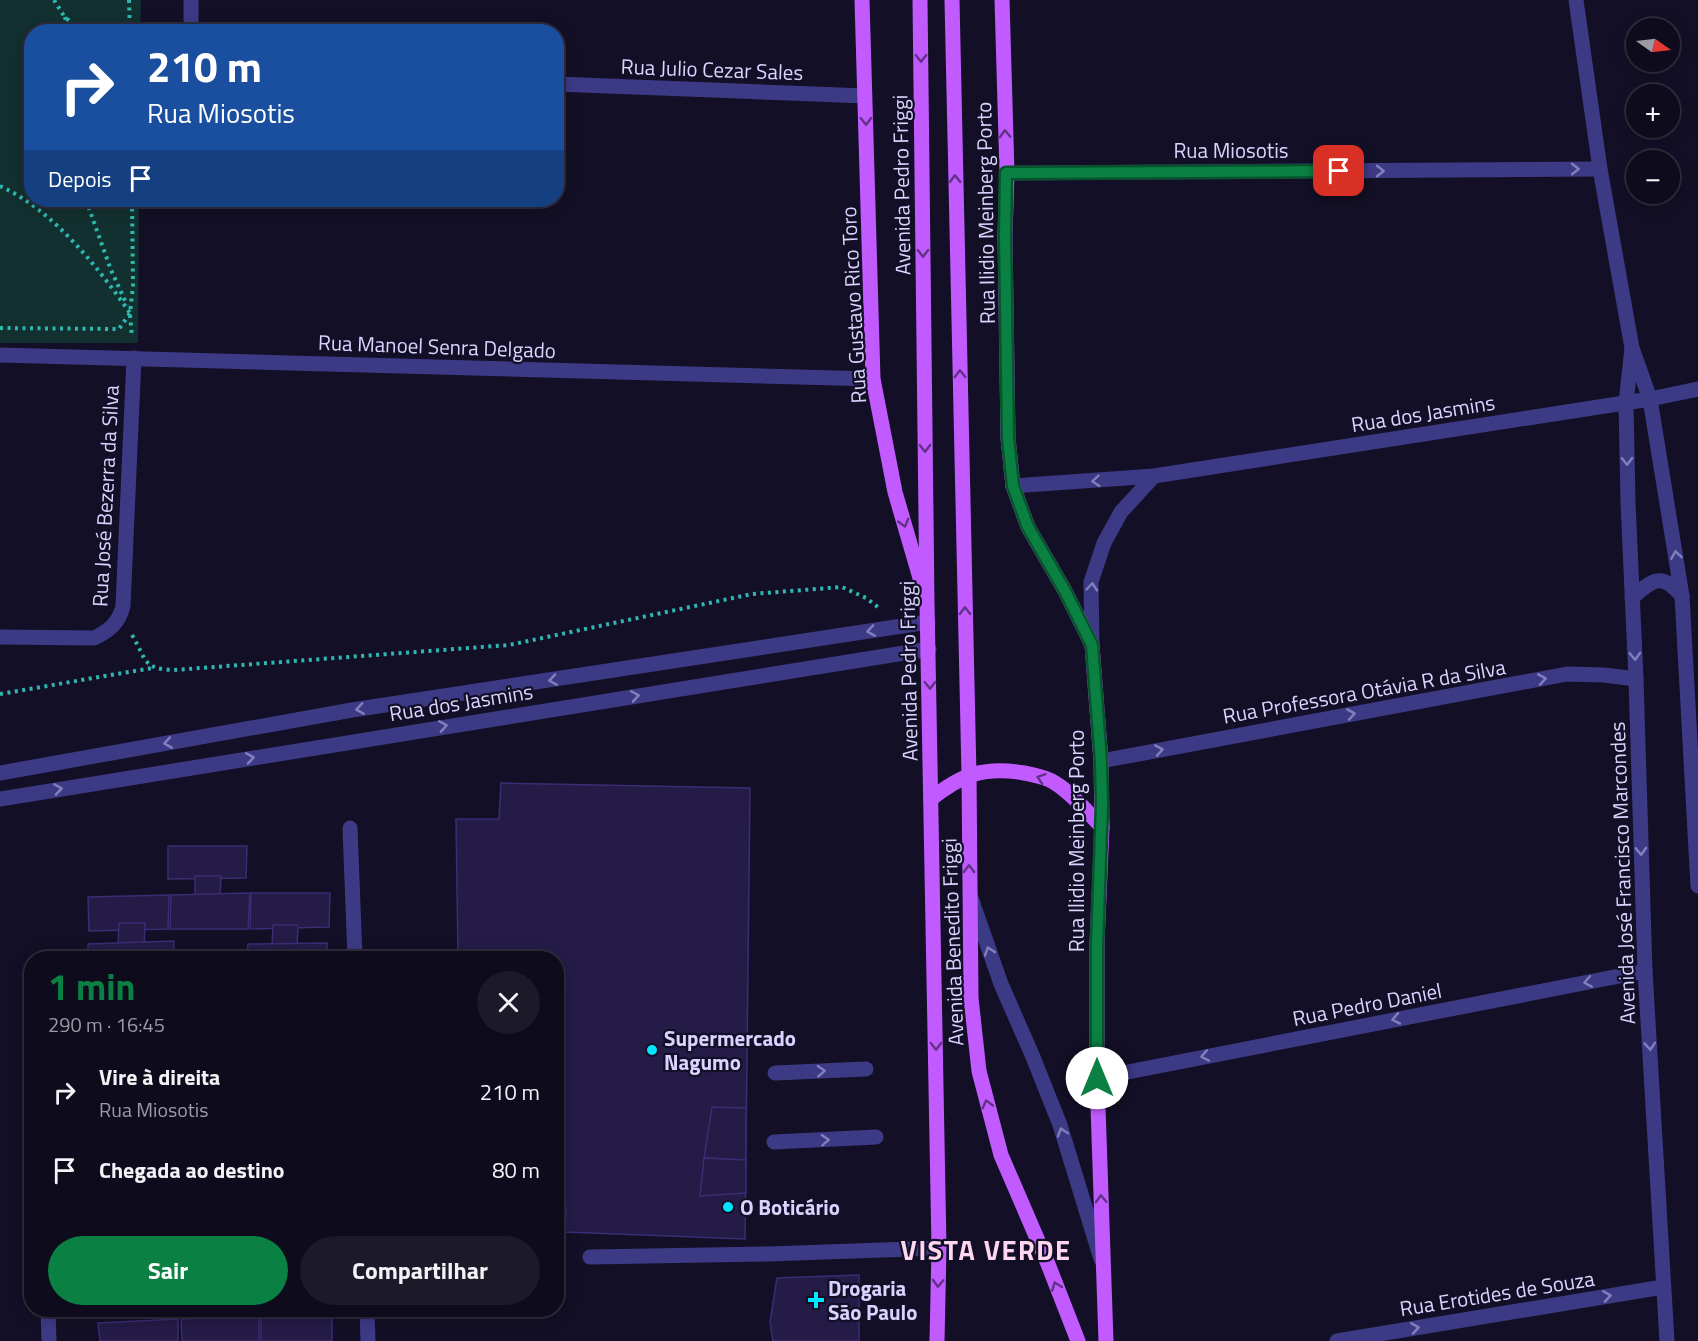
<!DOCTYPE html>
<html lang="pt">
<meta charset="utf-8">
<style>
:root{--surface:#0e0b1c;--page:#1c1929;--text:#f1f3f6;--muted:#9b9ba3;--line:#2e2b3b;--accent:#0b8043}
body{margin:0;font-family:"Titillium Web",sans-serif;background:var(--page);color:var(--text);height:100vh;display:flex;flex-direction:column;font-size:22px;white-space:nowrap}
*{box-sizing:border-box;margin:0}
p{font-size:20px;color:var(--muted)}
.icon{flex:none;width:33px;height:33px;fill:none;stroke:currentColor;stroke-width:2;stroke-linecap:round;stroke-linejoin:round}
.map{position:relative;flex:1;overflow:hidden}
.sheet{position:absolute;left:24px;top:951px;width:540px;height:366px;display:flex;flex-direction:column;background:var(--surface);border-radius:24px;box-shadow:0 3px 15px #0003,0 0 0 2px var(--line)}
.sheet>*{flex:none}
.guide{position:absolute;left:24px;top:24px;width:540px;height:183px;border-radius:24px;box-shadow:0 3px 15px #0003,0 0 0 2px var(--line);background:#1a4fa0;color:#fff;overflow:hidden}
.needle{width:39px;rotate:104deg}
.fabs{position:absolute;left:1626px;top:18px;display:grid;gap:12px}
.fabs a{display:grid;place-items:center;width:54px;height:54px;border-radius:50%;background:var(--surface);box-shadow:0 3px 15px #0003,0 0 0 2px var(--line);font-size:30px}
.pin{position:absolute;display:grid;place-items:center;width:51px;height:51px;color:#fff;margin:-26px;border-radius:12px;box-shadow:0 3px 9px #0006}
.me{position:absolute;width:66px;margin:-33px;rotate:0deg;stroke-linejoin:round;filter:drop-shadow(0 0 4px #0008)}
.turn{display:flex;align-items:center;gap:21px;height:126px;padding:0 24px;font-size:27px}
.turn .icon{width:78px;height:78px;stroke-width:2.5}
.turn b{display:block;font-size:42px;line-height:51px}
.then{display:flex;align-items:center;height:57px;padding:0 24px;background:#0003;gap:12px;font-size:22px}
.round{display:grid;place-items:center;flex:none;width:63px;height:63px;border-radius:32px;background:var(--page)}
.head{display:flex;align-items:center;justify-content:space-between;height:102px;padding:0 24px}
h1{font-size:36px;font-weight:700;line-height:45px;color:var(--accent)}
.cta{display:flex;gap:12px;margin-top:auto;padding:12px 24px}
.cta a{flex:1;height:69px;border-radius:36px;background:var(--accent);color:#fff;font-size:24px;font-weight:700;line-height:69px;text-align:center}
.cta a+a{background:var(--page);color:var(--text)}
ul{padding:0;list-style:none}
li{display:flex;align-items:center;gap:18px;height:78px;padding:0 24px}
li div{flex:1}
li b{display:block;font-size:22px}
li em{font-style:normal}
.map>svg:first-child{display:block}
.green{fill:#12302f}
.building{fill:#241b47;stroke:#3b2d73;stroke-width:1.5}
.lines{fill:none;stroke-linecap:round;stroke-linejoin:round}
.path{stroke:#2fb8b0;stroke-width:4;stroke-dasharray:3 4.5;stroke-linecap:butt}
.minor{stroke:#3d3a85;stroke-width:15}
.major{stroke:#c25bff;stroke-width:15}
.oneway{stroke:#623188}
.oneway2{stroke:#837fbc}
.route-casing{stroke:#07532c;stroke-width:15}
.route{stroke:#0b8043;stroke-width:10}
.poi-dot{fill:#00e5ff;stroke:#130f26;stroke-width:2}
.labels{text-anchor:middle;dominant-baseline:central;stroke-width:4.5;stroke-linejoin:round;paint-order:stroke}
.street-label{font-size:21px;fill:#d9d4ff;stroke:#130f26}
.poi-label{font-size:21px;font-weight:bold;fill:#d9d4ff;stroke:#130f26;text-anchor:start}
.district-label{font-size:27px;font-weight:bold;letter-spacing:1.5px;fill:#ffd6f0;stroke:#130f26}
</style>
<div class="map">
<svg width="1698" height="1341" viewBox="0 0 1698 1341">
<rect width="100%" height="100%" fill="#130f26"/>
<path class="green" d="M0 0H141L140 31 32 32V200H139L138 343H0Z"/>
<g class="building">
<path d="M501 783 750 788 745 1239 565 1232 566 1207 556 1206V958H458L456 819H499Z"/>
<path d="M168 846H247L246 878 168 879Z"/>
<path d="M195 876H221L220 899H195Z"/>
<path d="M250 893 248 929H170L171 895Z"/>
<path d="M251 893H330L329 927 250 929Z"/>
<path d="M169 895 168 929 89 931 88 897Z"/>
<path d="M119 923H145L144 947H118Z"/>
<path d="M273 925H298L297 948H272Z"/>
<path d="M174 941V958H88V944Z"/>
<path d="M327 943V958H247L248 944Z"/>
<path d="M712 1107 746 1108V1160L704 1158Z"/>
<path d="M704 1158 746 1160V1193L700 1196Z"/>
<path d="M859 1275V1341H773L770 1322 777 1278Z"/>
<path d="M204 1310H229V1324L205 1326Z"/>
<path d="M332 1315V1341H261V1316Z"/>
<path d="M259 1316V1341H182L181 1319Z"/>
<path d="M178 1319V1341H100L98 1323Z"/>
</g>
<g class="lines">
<g class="path">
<path d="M54 0 64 16 82 32"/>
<path d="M129 0 130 32"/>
<path d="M65 17 68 32"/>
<path d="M0 186C53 210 97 266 130 313"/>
<path d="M86 200 111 270 127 305"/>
<path d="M130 315 132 337"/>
<path d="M0 328 119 329 130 313 133 286 132 200"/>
<path d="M132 635C147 660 142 669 174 670L509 645 752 594 842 587 866 598 879 608"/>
<path d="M0 694 152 668"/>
</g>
<g class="minor">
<path d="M191 0V32"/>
<path d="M1576 0 1600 169 1632 348 1650 399 1682 596 1698 886"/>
<path d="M556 84 865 96"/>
<path d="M1007 173 1600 169"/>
<path d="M1632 348 1626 403 1628 503 1636 679 1645 971 1667 1341"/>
<path d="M0 355 873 379"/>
<path d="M1013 486 1154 476 1650 399 1698 389"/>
<path d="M1632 598C1653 579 1662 572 1682 596"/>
<path d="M0 637 94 638C109 631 119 623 123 606L134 358"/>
<path d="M1092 645 1091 582 1104 543 1121 512 1154 476"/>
<path d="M1101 761 1567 674 1604 675 1636 679"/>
<path d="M0 773 352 710 928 622"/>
<path d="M0 799 929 649"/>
<path d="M350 828 355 958"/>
<path d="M971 898 1001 984 1033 1057 1060 1125 1101 1259"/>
<path d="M775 1073 866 1069"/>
<path d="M1097 1078 1645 971"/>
<path d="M774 1142 876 1137"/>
<path d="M590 1257 769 1254 939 1248"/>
<path d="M48 1310 49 1341"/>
<path d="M367 1310 368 1341"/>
<path d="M1337 1341 1663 1287"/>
</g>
<g class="major">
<path d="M862 0 873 379 895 492 922 585"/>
<path d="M920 0 927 602 939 1248 937 1341"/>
<path d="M952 0 969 775 971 998 979 1071 1001 1155 1048 1264 1078 1341"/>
<path d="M1002 0 1007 173 1005 236 1008 438 1013 486 1028 527 1065 591 1092 645 1101 761 1102 827 1097 943V1078L1106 1341"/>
<path d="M931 799C962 774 985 766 1024 773 1034 775 1046 777 1055 783 1073 794 1087 812 1102 827"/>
</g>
</g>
<defs><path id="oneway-chevron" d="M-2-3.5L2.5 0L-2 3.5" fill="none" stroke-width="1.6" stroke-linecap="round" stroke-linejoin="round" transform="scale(1.5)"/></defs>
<g class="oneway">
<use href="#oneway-chevron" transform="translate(921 58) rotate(89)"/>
<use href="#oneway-chevron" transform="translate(866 121) rotate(89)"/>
<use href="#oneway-chevron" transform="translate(1005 134) rotate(-92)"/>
<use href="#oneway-chevron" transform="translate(955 179) rotate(-91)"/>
<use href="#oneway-chevron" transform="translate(923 253) rotate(89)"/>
<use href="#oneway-chevron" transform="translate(960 374) rotate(-91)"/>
<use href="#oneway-chevron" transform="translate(925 448) rotate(89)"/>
<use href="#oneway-chevron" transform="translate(904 523) rotate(74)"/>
<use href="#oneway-chevron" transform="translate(965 611) rotate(-91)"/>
<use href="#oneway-chevron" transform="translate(930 685) rotate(89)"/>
<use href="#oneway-chevron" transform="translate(1041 778) rotate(-161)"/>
<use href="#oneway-chevron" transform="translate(969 869) rotate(-90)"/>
<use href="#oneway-chevron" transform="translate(936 1046) rotate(89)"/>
<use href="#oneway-chevron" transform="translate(987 1104) rotate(-105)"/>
<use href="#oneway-chevron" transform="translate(1101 1199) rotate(-92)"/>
<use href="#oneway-chevron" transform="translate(938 1283) rotate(92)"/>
<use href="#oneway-chevron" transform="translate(1056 1286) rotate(-111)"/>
</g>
<g class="oneway2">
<use href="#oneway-chevron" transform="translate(1575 169)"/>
<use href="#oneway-chevron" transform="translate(1380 171)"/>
<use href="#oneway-chevron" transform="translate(1627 461) rotate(89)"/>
<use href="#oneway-chevron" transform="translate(1096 481) rotate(175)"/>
<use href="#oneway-chevron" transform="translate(1676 555) rotate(-99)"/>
<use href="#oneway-chevron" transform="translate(1092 587) rotate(-85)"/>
<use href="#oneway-chevron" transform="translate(871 631) rotate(171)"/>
<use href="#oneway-chevron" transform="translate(1635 656) rotate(87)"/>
<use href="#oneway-chevron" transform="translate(1542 679) rotate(-10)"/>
<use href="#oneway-chevron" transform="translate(553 680) rotate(171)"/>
<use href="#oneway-chevron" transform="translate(635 696) rotate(-9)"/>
<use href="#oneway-chevron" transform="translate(360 709) rotate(171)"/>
<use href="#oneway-chevron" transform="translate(1351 714) rotate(-10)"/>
<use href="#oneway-chevron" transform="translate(443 726) rotate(-9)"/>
<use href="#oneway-chevron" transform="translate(168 743) rotate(170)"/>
<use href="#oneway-chevron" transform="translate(1159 750) rotate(-10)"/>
<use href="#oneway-chevron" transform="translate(250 758) rotate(-9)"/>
<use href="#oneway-chevron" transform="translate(58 789) rotate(-9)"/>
<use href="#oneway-chevron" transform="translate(1641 851) rotate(88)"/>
<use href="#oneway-chevron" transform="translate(989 951) rotate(-109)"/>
<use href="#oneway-chevron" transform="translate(1588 982) rotate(169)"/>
<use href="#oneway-chevron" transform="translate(1396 1019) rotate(169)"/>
<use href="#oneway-chevron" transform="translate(1650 1046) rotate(86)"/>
<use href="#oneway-chevron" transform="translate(1205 1056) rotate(169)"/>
<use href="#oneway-chevron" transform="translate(821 1071) rotate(-3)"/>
<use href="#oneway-chevron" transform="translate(1062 1132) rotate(-108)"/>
<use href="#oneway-chevron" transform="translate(825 1140) rotate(-3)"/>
<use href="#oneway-chevron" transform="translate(1607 1296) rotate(-9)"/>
<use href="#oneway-chevron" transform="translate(1415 1328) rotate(-9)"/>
</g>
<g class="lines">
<defs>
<path id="route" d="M1097 1078V944L1102 805 1101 761 1092 645 1065 591 1028 527 1013 486 1008 438 1005 236 1006 173 1339 171"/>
</defs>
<use href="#route" class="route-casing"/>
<use href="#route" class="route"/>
</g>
<g class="poi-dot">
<circle cx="652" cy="1050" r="6"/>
<circle cx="728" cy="1207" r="6"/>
<path d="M813 1291h6v6h6v6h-6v6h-6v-6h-6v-6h6z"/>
</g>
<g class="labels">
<g class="street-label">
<text transform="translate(712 69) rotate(2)">Rua Julio Cezar Sales</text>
<text x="1231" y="150">Rua Miosotis</text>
<text transform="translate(901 185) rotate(-91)">Avenida Pedro Friggi</text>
<text transform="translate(985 213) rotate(-91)">Rua Ilidio Meinberg Porto</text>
<text transform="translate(853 305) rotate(-93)">Rua Gustavo Rico Toro</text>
<text transform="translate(437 346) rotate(2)">Rua Manoel Senra Delgado</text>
<text transform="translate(1423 413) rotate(-9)">Rua dos Jasmins</text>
<text transform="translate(105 496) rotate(-87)">Rua José Bezerra da Silva</text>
<text transform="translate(908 671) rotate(-91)">Avenida Pedro Friggi</text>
<text transform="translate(1364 691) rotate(-10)">Rua Professora Otávia R da Silva</text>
<text transform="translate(461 702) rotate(-9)">Rua dos Jasmins</text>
<text transform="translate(1076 841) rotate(-90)">Rua Ilidio Meinberg Porto</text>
<text transform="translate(1622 873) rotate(-92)">Avenida José Francisco Marcondes</text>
<text transform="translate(952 942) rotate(-92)">Avenida Benedito Friggi</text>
<text transform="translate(1367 1004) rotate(-11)">Rua Pedro Daniel</text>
<text transform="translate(1497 1293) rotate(-9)">Rua Erotides de Souza</text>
</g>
<g class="poi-label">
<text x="664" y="1038">Supermercado<tspan x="664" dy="24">Nagumo</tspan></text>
<text x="740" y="1207">O Boticário</text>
<text x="828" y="1288">Drogaria<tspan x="828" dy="24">São Paulo</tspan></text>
</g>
<g class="district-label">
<text x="986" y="1249">VISTA VERDE</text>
</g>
</g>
</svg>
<div class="fabs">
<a><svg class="needle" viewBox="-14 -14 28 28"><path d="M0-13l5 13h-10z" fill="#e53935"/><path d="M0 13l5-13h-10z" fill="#9b9ba3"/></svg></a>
<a>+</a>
<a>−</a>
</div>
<div class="pin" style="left:1339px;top:171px;background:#d93025"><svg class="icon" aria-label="arrive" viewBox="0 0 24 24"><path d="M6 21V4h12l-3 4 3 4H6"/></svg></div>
<svg class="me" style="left:1097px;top:1078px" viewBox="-20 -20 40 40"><circle r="19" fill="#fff"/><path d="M0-13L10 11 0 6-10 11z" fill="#0b8043"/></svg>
<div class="guide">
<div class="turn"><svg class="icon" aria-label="right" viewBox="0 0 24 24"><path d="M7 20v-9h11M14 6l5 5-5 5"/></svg><div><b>210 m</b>Rua Miosotis</div></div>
<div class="then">Depois<svg class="icon" aria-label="arrive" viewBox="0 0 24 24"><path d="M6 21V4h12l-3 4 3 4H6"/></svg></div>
</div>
<section class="sheet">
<div class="head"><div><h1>1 min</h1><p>290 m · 16:45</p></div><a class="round"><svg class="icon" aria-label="close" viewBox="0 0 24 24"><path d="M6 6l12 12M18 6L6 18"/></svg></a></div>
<ul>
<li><svg class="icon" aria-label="right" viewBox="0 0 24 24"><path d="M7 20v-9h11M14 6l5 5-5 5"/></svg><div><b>Vire à direita</b><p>Rua Miosotis</p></div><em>210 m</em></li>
<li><svg class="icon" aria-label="arrive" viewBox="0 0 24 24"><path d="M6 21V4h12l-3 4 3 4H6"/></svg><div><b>Chegada ao destino</b></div><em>80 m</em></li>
</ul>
<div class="cta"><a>Sair</a><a>Compartilhar</a></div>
</section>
</div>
